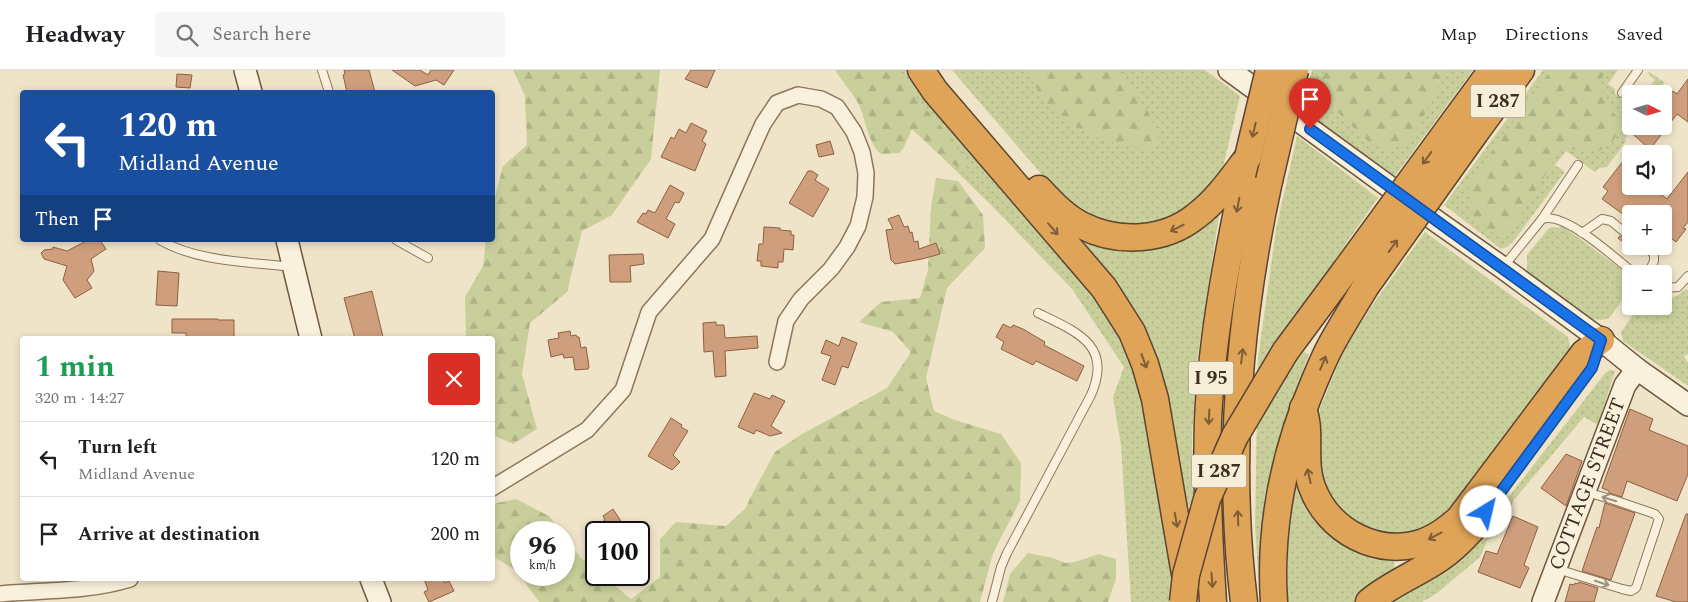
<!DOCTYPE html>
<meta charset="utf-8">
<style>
:root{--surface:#fff;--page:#f6f6f6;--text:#202124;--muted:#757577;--line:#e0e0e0}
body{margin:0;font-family:Spectral,serif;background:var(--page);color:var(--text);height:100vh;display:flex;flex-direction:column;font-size:19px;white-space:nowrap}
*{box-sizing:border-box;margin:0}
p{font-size:16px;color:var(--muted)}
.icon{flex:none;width:28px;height:28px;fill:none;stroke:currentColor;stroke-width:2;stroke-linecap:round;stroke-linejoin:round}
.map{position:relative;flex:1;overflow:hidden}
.sheet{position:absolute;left:20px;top:266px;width:475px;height:245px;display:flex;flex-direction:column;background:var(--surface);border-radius:5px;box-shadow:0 2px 8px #0003}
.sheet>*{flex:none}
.hud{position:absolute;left:20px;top:20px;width:475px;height:152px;border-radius:5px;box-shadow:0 2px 8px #0003;background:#1a4fa0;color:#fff;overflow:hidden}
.needle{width:32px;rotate:95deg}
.buttons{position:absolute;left:1622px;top:15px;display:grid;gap:10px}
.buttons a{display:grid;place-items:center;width:50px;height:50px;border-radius:5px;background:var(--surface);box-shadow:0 2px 8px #0003;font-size:25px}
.speed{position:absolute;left:510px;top:451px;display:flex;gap:10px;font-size:25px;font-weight:700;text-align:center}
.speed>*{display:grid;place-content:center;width:65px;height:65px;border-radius:50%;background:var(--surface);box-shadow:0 2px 8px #0003;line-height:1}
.speed small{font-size:12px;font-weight:400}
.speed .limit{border:2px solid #111;border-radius:8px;background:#fff;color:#111}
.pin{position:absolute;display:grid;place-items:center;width:42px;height:42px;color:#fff;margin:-51px -21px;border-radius:50% 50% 50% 0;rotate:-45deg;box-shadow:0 0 5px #0007}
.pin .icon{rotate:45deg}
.me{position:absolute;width:55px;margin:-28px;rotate:36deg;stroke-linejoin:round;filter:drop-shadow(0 0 4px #0008)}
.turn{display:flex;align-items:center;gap:18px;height:105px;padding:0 15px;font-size:22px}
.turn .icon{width:65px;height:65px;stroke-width:2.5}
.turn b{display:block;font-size:35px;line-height:42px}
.then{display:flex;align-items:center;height:48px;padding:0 15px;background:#0003;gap:10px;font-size:19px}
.round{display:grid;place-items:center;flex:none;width:52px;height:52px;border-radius:5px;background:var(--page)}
.summary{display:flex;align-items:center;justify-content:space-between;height:85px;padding:0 15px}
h1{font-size:30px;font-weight:700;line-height:38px;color:#1e9e55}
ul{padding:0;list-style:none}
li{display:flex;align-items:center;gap:15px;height:75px;padding:0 15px;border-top:1px solid var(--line)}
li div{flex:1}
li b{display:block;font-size:19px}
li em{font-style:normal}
header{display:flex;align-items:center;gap:30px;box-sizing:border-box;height:70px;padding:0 25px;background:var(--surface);border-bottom:1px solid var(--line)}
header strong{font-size:24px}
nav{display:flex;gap:28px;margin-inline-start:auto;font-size:18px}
.search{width:350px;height:45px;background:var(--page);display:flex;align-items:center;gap:12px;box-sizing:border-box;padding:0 18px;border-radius:5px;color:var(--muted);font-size:19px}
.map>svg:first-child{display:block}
.grass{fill:url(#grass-dots)}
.forest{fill:url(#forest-firs)}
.building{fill:#cf9f7d;stroke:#8d5f41}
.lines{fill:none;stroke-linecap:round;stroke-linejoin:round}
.lane-casing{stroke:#8d765c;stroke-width:10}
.street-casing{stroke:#8d765c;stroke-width:18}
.secondary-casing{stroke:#6f573f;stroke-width:24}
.highway-casing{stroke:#5b4430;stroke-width:29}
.lane{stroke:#faf1dc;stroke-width:8}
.street{stroke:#faf1dc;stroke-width:15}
.secondary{stroke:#faf1dc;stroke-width:21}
.highway{stroke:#e0a458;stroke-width:26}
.highway-bridge-casing{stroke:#5b4430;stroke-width:29;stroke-linecap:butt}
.highway-bridge{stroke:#e0a458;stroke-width:26}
.oneway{stroke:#7e5d36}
.oneway2{stroke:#9c907e}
.route-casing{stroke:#114b97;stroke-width:12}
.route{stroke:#1a73e8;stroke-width:9}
.labels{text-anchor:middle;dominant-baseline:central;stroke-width:5;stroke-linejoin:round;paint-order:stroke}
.shield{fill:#f7eed8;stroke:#756857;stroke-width:1}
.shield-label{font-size:19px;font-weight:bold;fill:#3d2e20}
.street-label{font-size:20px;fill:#3d2e20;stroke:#f7eed8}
</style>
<header>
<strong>Headway</strong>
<div class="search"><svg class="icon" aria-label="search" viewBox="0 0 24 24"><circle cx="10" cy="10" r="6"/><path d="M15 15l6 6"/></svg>Search here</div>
<nav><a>Map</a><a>Directions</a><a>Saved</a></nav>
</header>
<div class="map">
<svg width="1688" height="532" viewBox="0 0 1688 532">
<defs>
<pattern id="grass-dots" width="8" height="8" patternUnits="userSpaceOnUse" patternTransform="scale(1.25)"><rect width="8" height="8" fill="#c9cf9b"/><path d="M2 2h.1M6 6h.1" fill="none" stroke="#aeb285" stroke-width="1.8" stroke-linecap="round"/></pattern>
<pattern id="forest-firs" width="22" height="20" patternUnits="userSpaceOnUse" patternTransform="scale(1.25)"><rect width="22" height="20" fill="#c9cf9b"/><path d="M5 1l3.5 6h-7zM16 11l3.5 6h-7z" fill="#aeb285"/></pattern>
</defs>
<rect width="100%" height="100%" fill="#f0e4c8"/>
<g class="grass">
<path d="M882 0H912L1094 220 1126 274 1140 312 1175 499 1170 532H1131L1121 376 1113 327 1124 297 1072 219 992 136 912 58Z"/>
<path d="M952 0H1205L1240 26 1223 97 1206 123 1162 155 1098 154 1067 134Z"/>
<path d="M1312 0H1473L1395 106 1302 41Z"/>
<path d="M1543 0H1618L1608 14 1615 19V24L1624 31 1628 29 1631 31V56H1634L1625 69 1626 71 1607 97 1599 98 1595 102 1566 81 1555 95 1564 101V103L1513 172 1507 177 1501 179 1444 135Z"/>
<path d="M1648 1 1664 12 1656 24H1645L1655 10 1649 5Z"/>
<path d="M1297 66 1378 128 1349 169 1294 253 1288 301 1304 282 1309 284C1294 324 1279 363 1271 405 1263 447 1266 490 1267 532H1260L1255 456 1258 288 1276 159Z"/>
<path d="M1221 132 1197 291 1192 366 1193 435 1181 436 1158 304 1050 140 1117 176Z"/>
<path d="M1561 155 1628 204 1631 213 1629 221 1609 248 1603 250 1591 249 1527 202V185L1549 158 1553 157 1559 158Z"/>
<path d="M1425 162 1568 267 1571 280 1456 437 1420 461 1385 466 1356 457 1333 438 1314 384 1320 338 1344 280 1371 237Z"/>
<path d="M1686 219 1688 220V284L1684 286 1688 293V316L1623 271 1621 262 1639 236H1664V228C1674 229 1678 225 1686 219Z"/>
<path d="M1610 300 1615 301 1598 355 1584 347 1513 431 1502 460 1487 471 1480 487 1436 524 1422 532H1385L1486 456 1606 302Z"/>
<path d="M1293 408H1297L1314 445 1329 464 1351 480 1394 490 1395 504 1361 532H1288V463Z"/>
</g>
<g class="forest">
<path d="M513 0H660L651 89 612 145 582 161 567 222 530 253 522 304 537 359 513 374 493 365 492 269H466L465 227 483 196 486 170H492L493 135 503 96 527 75 525 26Z"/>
<path d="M835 0H899L923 36 953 70 970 103 946 91 912 59 903 79 899 83 881 84C867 72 866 49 858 33 852 22 842 11 835 0Z"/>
<path d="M1029 0H1116L1149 43 1159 71 1148 80 1122 75 1099 68 1070 53 1040 27Z"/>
<path d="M1325 0H1446L1411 72 1389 80 1370 73 1329 34 1319 15Z"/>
<path d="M1551 0H1607L1600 11 1606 34 1619 49 1620 60 1612 72 1599 81 1566 79 1557 85 1511 162 1496 165 1473 147 1472 130 1467 116Z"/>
<path d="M936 108 958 111 983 145 985 178 947 218 926 308 934 341 955 350 1001 364 1021 393 1020 431 993 483 980 532H539L517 501 493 486 492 434 516 429 549 446 561 462H521V505H564V466L580 487 596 500V505H602L631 529 660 507V469L676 452 726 456 746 438 750 428 775 382 802 364 887 318 911 282 893 262 859 252 881 232 920 228 928 200 931 137Z"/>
<path d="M1028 483 1053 488 1065 493 1075 492 1099 484 1116 489V509L1108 532H1003L1010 504Z"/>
</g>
<g class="building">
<path d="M344 0H369L375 22H347L343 5 345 4Z"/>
<path d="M392 0H420L428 5 431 0H454L444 15 436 10 415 16Z"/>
<path d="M691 0H715L707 18 685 9Z"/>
<path d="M177 4 192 5 190 18 176 17Z"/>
<path d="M1688 9V52L1677 44 1651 78 1647 75 1646 76 1634 65 1640 56H1664V33L1673 21 1677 24Z"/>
<path d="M691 53 707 61 702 71 706 74 695 101 661 87 671 67 674 69 679 59 686 63Z"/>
<path d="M830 71 834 84 819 87 816 75Z"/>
<path d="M1624 90 1631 95V116H1650L1667 129 1688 102V152L1683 158 1686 159 1676 172 1664 163V144H1631V179L1618 168 1620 166H1624L1628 164V160L1626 157 1631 150 1602 129 1608 121 1603 117Z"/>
<path d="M808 101H812L818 105 815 110 829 119 813 147 789 133Z"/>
<path d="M670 115 684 123 679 133 675 132 666 149 675 154 668 168 637 152 643 143 646 144 648 140 655 143Z"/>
<path d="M899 145 904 157 908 156 910 163 912 162 914 172 918 171 919 179 936 173 940 184 922 189 895 194 891 190 886 160 893 159 888 149Z"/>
<path d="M764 157 780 158V160L791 161V165H794L793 180 784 179 783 192H778V198L761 196V191H757L759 174H763Z"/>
<path d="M88 170H100L106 179 91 189 94 201 87 210 92 218 75 228 63 210 67 196 44 189 41 183 44 180 53 179V177L67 181Z"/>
<path d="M643 184 644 194 630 196 631 212H610L609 185Z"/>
<path d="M158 201 179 203 177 236 156 235Z"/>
<path d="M372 221 383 267 376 269H355L344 228Z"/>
<path d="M172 249H218V250H234V269H186V263H172Z"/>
<path d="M716 252V255H724L725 268 757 266 758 278 725 281 726 306 715 307 713 281 704 282 703 253Z"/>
<path d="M1003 254 1011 258 1013 255 1023 259 1045 272 1044 275 1084 296 1077 311 1036 291 1033 295 1001 279 1004 272 996 267Z"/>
<path d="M570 261 571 266 576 265 577 267H579L581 278 586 277 589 297 588 299 575 300 573 287 564 288 563 284 551 287 548 270 559 268 558 263Z"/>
<path d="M842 267 857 273 848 298 842 296 835 315 822 310 831 286 821 283 826 270 839 276Z"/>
<path d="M754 323 770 329 772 325 785 331 771 356 782 363 770 366 756 360 754 364 738 357Z"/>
<path d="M1630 339 1653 349 1649 360 1688 376V404L1677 431 1627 411 1622 427 1609 423V421L1602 418Z"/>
<path d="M671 348 682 355 681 357 688 361 673 385 680 392 672 400 648 386Z"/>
<path d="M1566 384 1582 391 1566 436 1541 418Z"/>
<path d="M1605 433 1635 443 1611 510 1582 501 1597 457 1599 458Z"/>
<path d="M613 439 628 462H588L605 450 603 446Z"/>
<path d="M1686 444H1688V532H1676L1656 526Z"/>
<path d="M1513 446 1538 457 1524 495 1529 498 1520 518 1478 502 1486 481 1497 484Z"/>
<path d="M424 509H443L445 513 449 511 454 521 429 532 424 522 428 520Z"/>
<path d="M1579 512 1598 518 1594 532H1565L1570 514 1574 515 1575 513 1578 514Z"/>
</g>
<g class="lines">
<defs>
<g id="lane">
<path d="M322 0 329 22"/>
<path d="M1622 23 1638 0"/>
<path d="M1542 149 1578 95"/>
<path d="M1582 163 1602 149 1611 151 1623 161"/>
<path d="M160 170C197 192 250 192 292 197"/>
<path d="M396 170 428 188"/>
<path d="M1644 176 1654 184V191L1648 204"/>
<path d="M1504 196 1542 149C1565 141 1616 189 1635 204"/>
<path d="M1664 218 1678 217 1688 206"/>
<path d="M1557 499 1622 519 1631 521 1636 518 1659 449 1655 444 1614 430 1586 422"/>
<path d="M992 532 1001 497 1007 483 1091 325C1113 275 1077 262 1038 243"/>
</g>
<g id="street">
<path d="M492 418 587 360 623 320 649 242 712 169 754 74 763 54 777 33 798 25 821 29 837 37 854 62 862 82 866 103 865 127 858 156 847 177 831 199 801 229 786 251 777 292"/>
<path d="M0 524C43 520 88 522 130 509"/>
</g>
<g id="secondary">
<path d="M245 0 251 22"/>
<path d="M1229 0 1439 153 1503 198 1601 270 1637 299 1688 335"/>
<path d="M287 170 311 269"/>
<path d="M371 509 380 532"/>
<path id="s1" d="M1543 532 1625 315 1637 299"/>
</g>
<g id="highway">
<path d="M921 0 935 21 1104 218 1132 262 1145 294 1155 329 1186 510"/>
<path d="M1456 49 1492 0"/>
<path d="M1475 63 1521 0"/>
<path d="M1039 119C1052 133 1066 148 1083 156 1119 174 1165 171 1196 146 1216 131 1230 111 1245 91"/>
<path d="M1285 282 1345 201"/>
<path d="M1303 338C1305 345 1307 353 1307 360 1308 380 1305 398 1312 417 1328 461 1378 488 1424 472 1437 467 1449 458 1459 449L1584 283 1601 270"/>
<path d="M1213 532C1209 471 1206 411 1208 350 1212 261 1230 174 1248 87"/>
<path d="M1244 532C1227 392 1239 248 1269 111"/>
<path d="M1274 532C1269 456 1285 380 1315 310 1320 298 1325 286 1331 275 1342 255 1354 236 1366 216"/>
<path d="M1369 532C1390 514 1417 504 1440 488 1455 478 1468 464 1480 450"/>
</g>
</defs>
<use href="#lane" class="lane-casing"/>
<use href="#street" class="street-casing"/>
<use href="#secondary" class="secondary-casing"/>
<use href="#highway" class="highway-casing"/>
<use href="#lane" class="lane"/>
<use href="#street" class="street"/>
<use href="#secondary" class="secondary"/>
<use href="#highway" class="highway"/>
<defs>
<g id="highway-bridge">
<path d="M1248 87 1269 0"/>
<path d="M1269 111 1295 0"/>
<path d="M1345 201 1456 49"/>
<path d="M1366 216 1475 63"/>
<path d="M1183 532 1186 505 1207 429 1235 366 1285 282"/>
</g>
</defs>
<use href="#highway-bridge" class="highway-bridge-casing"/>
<use href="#highway-bridge" class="highway-bridge"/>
</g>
<defs><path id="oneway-shaft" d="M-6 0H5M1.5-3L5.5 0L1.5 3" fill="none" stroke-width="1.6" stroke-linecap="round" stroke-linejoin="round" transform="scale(1.25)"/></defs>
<g class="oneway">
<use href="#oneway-shaft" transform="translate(1254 60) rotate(103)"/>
<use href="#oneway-shaft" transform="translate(1427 88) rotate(126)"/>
<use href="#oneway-shaft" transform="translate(1238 135) rotate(101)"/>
<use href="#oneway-shaft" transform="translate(1177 158) rotate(153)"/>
<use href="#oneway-shaft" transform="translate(1053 159) rotate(49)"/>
<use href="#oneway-shaft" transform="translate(1393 176) rotate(-54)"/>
<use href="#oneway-shaft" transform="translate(1242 286) rotate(-83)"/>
<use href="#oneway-shaft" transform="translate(1144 291) rotate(70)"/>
<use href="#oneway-shaft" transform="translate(1323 293) rotate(-67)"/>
<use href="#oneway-shaft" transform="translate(1209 347) rotate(93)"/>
<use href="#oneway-shaft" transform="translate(1309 406) rotate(-103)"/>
<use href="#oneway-shaft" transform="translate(1238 448) rotate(-92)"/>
<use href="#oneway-shaft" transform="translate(1176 450) rotate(80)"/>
<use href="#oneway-shaft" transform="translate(1435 466) rotate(152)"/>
<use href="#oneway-shaft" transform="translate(1212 510) rotate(86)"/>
</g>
<g class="oneway2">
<use href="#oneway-shaft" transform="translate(1609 429) rotate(-163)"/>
<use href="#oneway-shaft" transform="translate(1602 513) rotate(18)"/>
</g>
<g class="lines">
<defs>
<path id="route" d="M1310 59 1601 270 1592 298 1486 442"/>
</defs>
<use href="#route" class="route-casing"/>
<use href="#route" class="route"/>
</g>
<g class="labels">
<g class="shield">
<rect x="1470.5" y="14.5" width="55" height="33" rx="4"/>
<rect x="1188.5" y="291.5" width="45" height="33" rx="4"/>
<rect x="1191.5" y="384.5" width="55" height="33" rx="4"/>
</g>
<g class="shield-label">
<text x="1498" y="31">I 287</text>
<text x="1211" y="308">I 95</text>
<text x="1219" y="401">I 287</text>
</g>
<g class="street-label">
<text stroke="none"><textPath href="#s1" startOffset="126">COTTAGE STREET</textPath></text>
</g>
</g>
</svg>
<div class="buttons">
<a><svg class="needle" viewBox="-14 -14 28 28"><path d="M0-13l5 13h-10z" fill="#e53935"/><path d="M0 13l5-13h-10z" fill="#757577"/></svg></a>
<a><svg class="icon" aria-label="sound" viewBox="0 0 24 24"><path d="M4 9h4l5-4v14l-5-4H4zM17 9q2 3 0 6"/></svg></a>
<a>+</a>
<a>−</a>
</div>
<div class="speed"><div>96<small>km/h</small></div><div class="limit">100</div></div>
<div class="pin" style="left:1310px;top:59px;background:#d93025"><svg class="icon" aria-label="arrive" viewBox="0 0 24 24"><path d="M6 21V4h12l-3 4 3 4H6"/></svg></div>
<svg class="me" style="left:1486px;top:442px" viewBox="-20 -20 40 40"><circle r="19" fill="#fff"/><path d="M0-13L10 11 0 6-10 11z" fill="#1a73e8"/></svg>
<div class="hud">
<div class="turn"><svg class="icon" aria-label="left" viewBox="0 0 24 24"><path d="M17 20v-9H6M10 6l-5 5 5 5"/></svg><div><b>120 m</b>Midland Avenue</div></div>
<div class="then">Then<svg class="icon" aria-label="arrive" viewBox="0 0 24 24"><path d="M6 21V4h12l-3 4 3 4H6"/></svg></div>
</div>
<section class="sheet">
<div class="summary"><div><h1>1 min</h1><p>320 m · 14:27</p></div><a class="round" style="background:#d93025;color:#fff"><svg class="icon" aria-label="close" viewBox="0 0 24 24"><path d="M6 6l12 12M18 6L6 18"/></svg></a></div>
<ul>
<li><svg class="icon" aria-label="left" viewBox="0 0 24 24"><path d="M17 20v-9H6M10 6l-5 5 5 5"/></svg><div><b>Turn left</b><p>Midland Avenue</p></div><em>120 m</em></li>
<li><svg class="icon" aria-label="arrive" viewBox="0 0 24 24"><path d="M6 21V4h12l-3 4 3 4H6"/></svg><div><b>Arrive at destination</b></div><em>200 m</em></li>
</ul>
</section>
</div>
